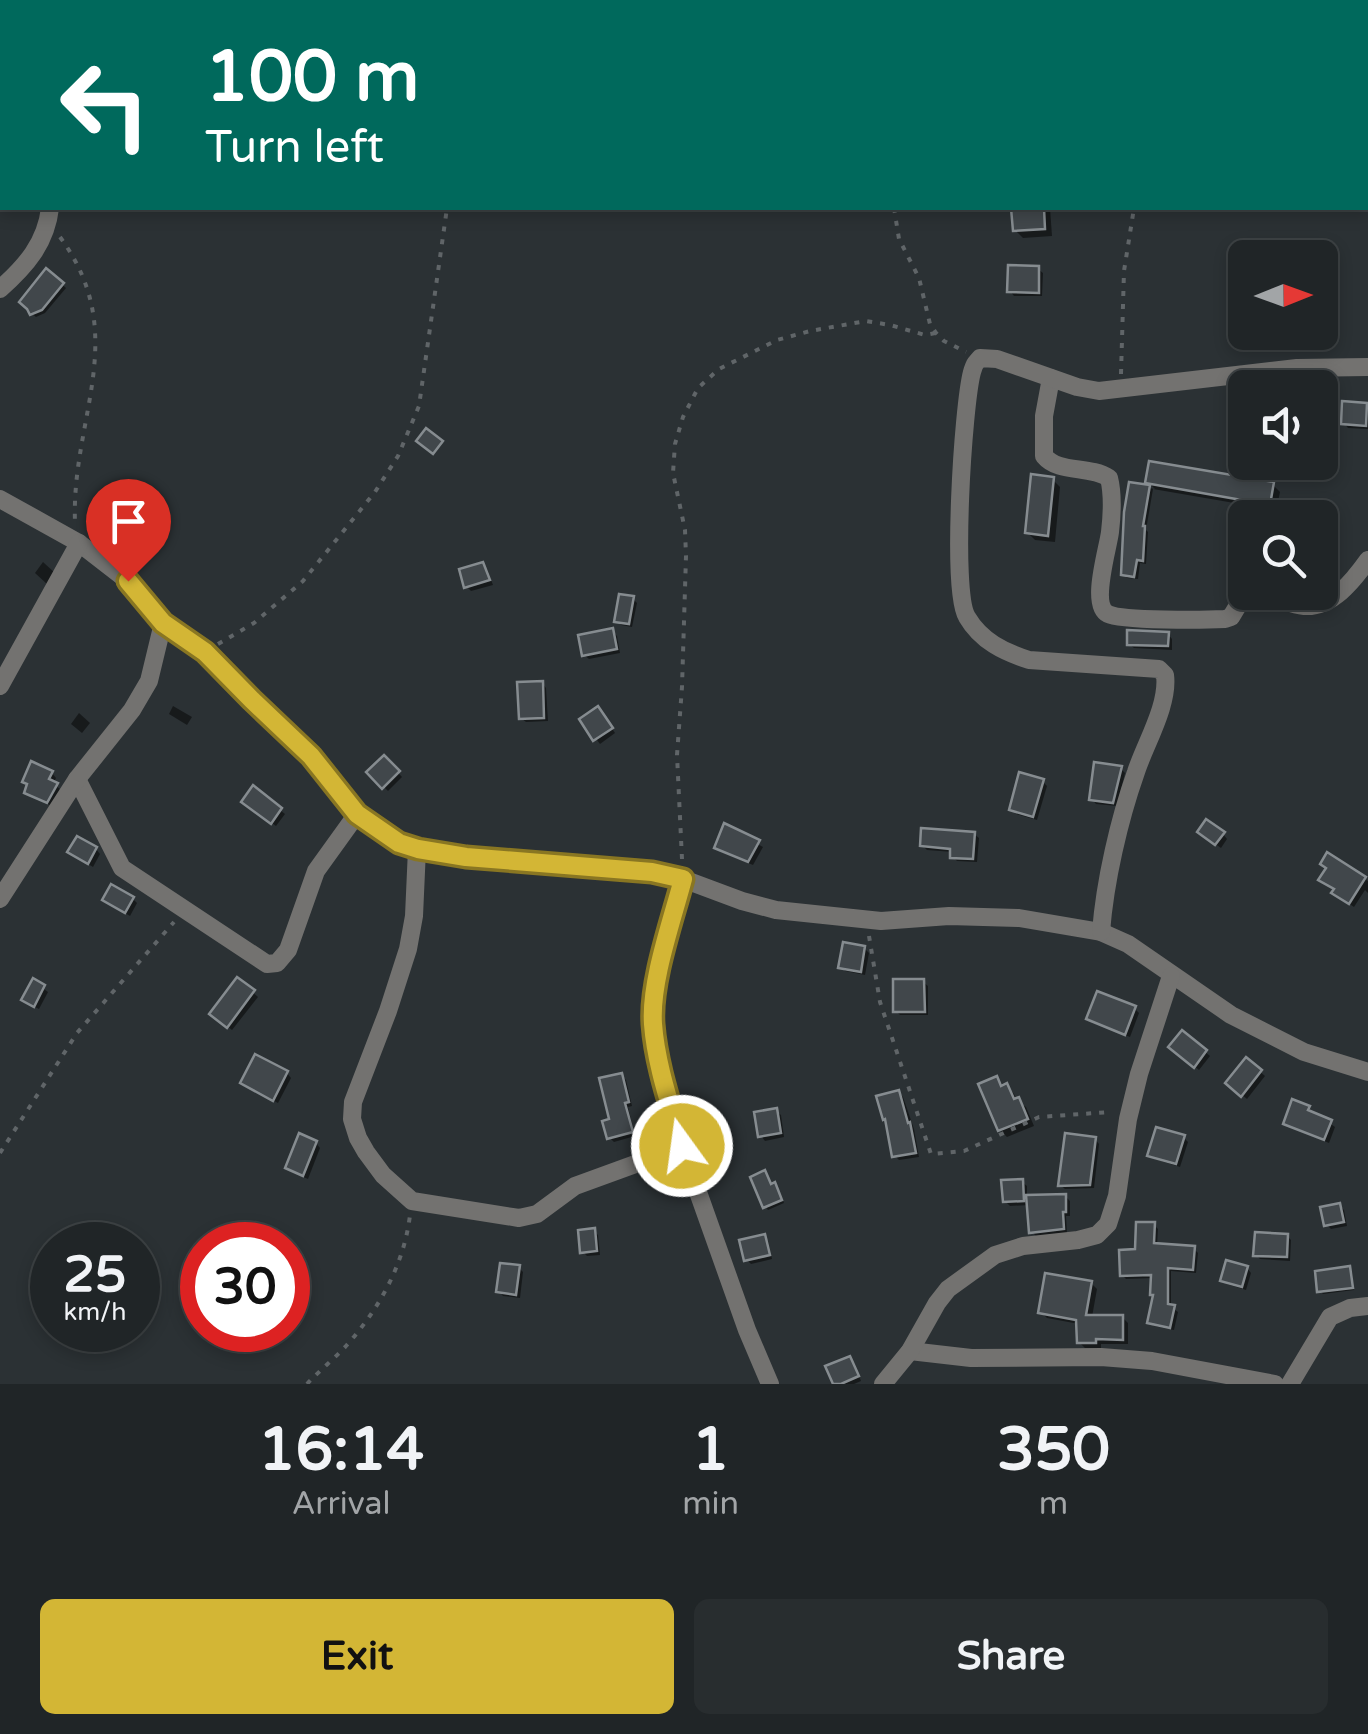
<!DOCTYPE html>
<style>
:root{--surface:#202527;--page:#282d2f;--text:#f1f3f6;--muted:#a2a5a7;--line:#3d4244;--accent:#d3b635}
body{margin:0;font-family:"Varela Round",sans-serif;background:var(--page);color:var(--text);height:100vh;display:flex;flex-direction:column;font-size:38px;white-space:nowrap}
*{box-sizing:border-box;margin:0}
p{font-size:32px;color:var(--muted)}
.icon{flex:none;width:55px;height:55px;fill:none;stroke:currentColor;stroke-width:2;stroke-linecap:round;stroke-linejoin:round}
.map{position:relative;height:1384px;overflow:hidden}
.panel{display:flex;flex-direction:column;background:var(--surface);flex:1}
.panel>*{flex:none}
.hud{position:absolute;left:0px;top:0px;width:1370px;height:210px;box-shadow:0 5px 15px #0003,0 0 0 2px var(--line);background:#00695c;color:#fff;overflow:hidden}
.needle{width:65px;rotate:89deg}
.fabs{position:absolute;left:1228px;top:240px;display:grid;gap:20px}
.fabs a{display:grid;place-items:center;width:110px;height:110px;border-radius:15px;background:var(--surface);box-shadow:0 5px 15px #0003,0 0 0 2px var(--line);font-size:50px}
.speed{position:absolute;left:30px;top:1222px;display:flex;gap:20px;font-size:50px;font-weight:700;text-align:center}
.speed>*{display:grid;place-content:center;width:130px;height:130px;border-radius:50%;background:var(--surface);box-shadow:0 5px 15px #0003,0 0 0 2px var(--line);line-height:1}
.speed small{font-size:25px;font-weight:400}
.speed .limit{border:15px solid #d22;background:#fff;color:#111}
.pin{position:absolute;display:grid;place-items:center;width:85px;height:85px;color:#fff;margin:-102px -42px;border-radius:50% 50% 50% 0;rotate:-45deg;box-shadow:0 0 10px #0007}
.pin .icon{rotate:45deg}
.me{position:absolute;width:110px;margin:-55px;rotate:346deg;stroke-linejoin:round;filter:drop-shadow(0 0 8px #0008)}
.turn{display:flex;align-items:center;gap:35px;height:210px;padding:0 40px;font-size:45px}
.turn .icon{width:130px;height:130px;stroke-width:2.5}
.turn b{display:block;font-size:70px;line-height:85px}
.eta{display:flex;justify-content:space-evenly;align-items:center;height:170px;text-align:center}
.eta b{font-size:60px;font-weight:700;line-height:70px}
.primary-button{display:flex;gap:20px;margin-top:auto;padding:20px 40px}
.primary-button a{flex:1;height:115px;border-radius:15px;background:var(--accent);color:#111;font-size:40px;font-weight:700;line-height:115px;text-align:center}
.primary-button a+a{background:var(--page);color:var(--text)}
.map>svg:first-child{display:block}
.shadow{fill:#0007}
.building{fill:#41474b;stroke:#868c90;stroke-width:2.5}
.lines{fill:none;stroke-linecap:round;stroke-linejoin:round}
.path{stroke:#606568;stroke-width:4;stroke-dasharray:5 8;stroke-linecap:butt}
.minor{stroke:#737270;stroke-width:18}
.route-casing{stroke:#897622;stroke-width:25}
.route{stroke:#d3b635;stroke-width:18}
</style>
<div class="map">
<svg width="1368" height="1384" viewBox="0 0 1368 1384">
<rect width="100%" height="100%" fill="#2b3134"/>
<g class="shadow">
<path d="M1014 208H1050L1052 236 1023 238 1015 230Z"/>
<path d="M1038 269 1043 273 1042 296H1014L1010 291Z"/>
<path d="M47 271 66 288 45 313 36 317 32 314Z"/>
<path d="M1366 405 1368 407V429L1348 428 1344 423Z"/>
<path d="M1053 480 1060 487 1055 542 1035 540 1027 532Z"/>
<path d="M1148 482 1272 484 1280 492 1276 512 1286 514 1289 518H1267L1269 509 1153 489 1146 530 1148 532 1146 564 1140 563 1138 579 1127 578 1123 574 1131 485 1155 489Z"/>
<path d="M1320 545 1324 549 1320 578Z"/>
<path d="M43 562 55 573 48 585 35 573Z"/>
<path d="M482 564 487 569 493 585 471 591 467 587Z"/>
<path d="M632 598 637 603 632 627 621 625 617 621Z"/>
<path d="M612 631 617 636 620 653 589 659 584 655Z"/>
<path d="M1168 634 1172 639V650L1134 648 1129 644Z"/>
<path d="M542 683 546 688 548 721 526 722 521 718Z"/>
<path d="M173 706 192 717 187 725 169 714Z"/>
<path d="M79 713 90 723 82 733 71 724Z"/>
<path d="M602 713 615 733 600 744 582 720Z"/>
<path d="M384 758 402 777 388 791 370 773Z"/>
<path d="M1121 769 1125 773 1117 806 1096 804 1092 799Z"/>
<path d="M52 773 56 778 53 784 60 789 52 806 31 796 26 792Z"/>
<path d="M1042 781 1047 786 1037 820 1016 814 1011 810Z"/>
<path d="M253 789 285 814 276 826 249 806Z"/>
<path d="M726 827 763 847 753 865 721 852 717 848Z"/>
<path d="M974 834 979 838 977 862 957 861 953 857V852L927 850 922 845Z"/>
<path d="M1223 834 1227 839 1221 848 1204 836Z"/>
<path d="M96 849 100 854 93 867 75 856Z"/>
<path d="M1328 856 1368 881V893L1365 890 1354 907 1339 897 1328 869Z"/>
<path d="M133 899 137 903 130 916 110 904Z"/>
<path d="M864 948 869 953 865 975 845 971 841 967Z"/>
<path d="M238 980 258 997 232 1030 217 1018Z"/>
<path d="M34 982 48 992 39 1009 29 1004Z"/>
<path d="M923 982 928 986V1015H900L896 1011Z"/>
<path d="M1135 1009 1139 1013 1130 1037 1093 1023 1089 1018Z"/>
<path d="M1182 1033 1210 1056 1199 1070 1176 1051Z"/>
<path d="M1246 1060 1265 1076 1247 1099 1228 1083Z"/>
<path d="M287 1073 291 1078 278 1103 248 1087Z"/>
<path d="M621 1075 626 1080 632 1106 628 1107 635 1136 614 1142 609 1137Z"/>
<path d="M996 1079 1005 1087 1007 1086 1014 1094 1017 1101 1026 1107 1034 1126 1007 1137 1000 1130Z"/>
<path d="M899 1093 903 1097 914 1129 919 1157 899 1160 895 1156 888 1122Z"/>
<path d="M1308 1108 1335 1127 1329 1143 1290 1127 1286 1123Z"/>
<path d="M776 1111 781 1115 784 1137 765 1141 761 1136Z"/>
<path d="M1183 1137 1188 1142 1180 1167 1155 1159 1150 1155Z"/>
<path d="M1095 1139 1099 1144 1094 1188 1065 1189 1060 1185Z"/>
<path d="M316 1143 320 1148 308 1179 292 1172 288 1168Z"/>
<path d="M765 1173 772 1186 778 1189 784 1203 768 1210 765 1206Z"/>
<path d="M1022 1182 1027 1186V1197L1065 1196 1070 1201V1216H1066L1067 1233 1036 1236 1032 1232 1030 1205 1010 1206 1005 1201Z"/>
<path d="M1339 1205 1344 1210 1347 1226 1331 1229 1327 1225Z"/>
<path d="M1154 1225 1158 1229 1157 1246 1194 1249 1198 1253 1196 1273 1171 1271V1307L1178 1312 1174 1330 1154 1326 1150 1322 1155 1297 1153 1278 1126 1279 1122 1275Z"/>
<path d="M594 1231 598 1235 600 1255 587 1256 582 1251Z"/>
<path d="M1287 1236 1291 1240 1290 1261 1260 1259 1256 1255Z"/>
<path d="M764 1237 768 1241 772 1259 751 1264 747 1260Z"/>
<path d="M519 1268 523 1272 520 1298 503 1296 499 1291Z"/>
<path d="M1247 1268 1251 1273 1246 1290 1227 1284 1223 1280Z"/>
<path d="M1349 1269 1352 1272 1354 1290 1323 1294 1320 1291Z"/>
<path d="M1091 1283 1097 1289 1092 1317H1122L1128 1323V1344H1101V1348H1085L1079 1342V1324L1047 1318 1041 1312Z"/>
<path d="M849 1359 854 1363 861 1381 854 1384H836Z"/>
</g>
<g class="building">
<path d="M1011 208H1044L1045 229 1013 231Z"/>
<path d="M1008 265 1039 266V293L1007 292Z"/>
<path d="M46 268 64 283 42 310 30 315 27 309 19 302Z"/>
<path d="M1342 401 1367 403 1366 426 1341 424Z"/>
<path d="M426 428 443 441 433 454 416 441Z"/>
<path d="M1149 461 1274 482 1270 505 1145 483Z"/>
<path d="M1031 474 1054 477 1048 536 1025 533Z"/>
<path d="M1129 482 1150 485 1143 526H1145L1143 561 1137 560 1134 577 1121 575 1124 512Z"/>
<path d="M483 562 490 580 464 588 459 569Z"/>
<path d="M619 594 634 596 629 624 614 622Z"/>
<path d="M613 628 617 649 582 656 578 635Z"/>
<path d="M1127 630 1169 632 1168 646 1127 645Z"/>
<path d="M543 681 544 718 519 719 517 682Z"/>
<path d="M598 706 613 728 593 741 579 719Z"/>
<path d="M384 755 400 771 382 789 366 772Z"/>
<path d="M31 761 53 771 49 779 58 783 47 803 24 793 27 784 22 782Z"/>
<path d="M1094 762 1122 766 1113 803 1089 800Z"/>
<path d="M1019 772 1044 779 1033 817 1009 810Z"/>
<path d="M253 785 282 808 271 824 241 802Z"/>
<path d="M1206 819 1225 832 1215 845 1197 832Z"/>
<path d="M724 823 760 840 748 862 714 848Z"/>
<path d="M921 828 975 832 973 859 950 858V849L920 846Z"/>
<path d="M77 836 97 847 88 864 67 852Z"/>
<path d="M1327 852 1366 877 1349 904 1331 893 1334 889 1318 880 1326 868 1320 864Z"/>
<path d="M111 884 134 897 125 913 102 900Z"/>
<path d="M843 942 865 946 861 972 838 968Z"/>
<path d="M237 977 255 990 227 1028 209 1014Z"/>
<path d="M33 978 45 985 34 1007 21 1000Z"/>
<path d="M893 979H924L925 1012H893Z"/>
<path d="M1097 991 1136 1006 1125 1035 1086 1019Z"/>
<path d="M1182 1030 1207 1050 1194 1068 1168 1047Z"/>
<path d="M255 1054 288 1071 273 1101 240 1083Z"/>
<path d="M1246 1057 1262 1070 1241 1097 1225 1083Z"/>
<path d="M622 1073 629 1102 625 1103 633 1132 607 1139 602 1121 609 1119 599 1078Z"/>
<path d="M997 1076 1001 1086 1007 1083 1014 1099 1019 1097 1028 1119 998 1131 978 1084Z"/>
<path d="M899 1090 908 1123 910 1122 916 1153 892 1157 885 1119 883 1120 876 1096Z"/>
<path d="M1292 1099 1310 1106 1308 1110 1332 1120 1324 1140 1283 1124Z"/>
<path d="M777 1108 781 1133 758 1137 754 1112Z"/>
<path d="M1156 1127 1185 1135 1176 1164 1147 1156Z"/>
<path d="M299 1133 317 1141 303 1176 285 1168Z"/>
<path d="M1065 1133 1096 1137 1090 1185 1058 1186Z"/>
<path d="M765 1170 771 1184 775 1182 782 1200 763 1208 750 1177Z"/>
<path d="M1023 1179 1024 1201 1003 1202 1001 1180Z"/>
<path d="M1066 1194V1212H1063L1064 1229 1029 1233 1026 1195Z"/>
<path d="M1340 1203 1344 1222 1324 1226 1320 1207Z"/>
<path d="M1136 1222H1155L1154 1243 1195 1246 1193 1270 1168 1268V1304L1175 1305 1170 1328 1147 1323 1153 1295H1150L1151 1275 1120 1276 1119 1250 1135 1249Z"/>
<path d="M595 1228 597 1251 580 1253 578 1230Z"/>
<path d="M1255 1232 1288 1234 1287 1257 1253 1256Z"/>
<path d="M765 1234 770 1255 744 1261 739 1240Z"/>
<path d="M1226 1260 1248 1266 1242 1287 1220 1281Z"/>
<path d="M500 1263 520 1265 516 1295 496 1292Z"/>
<path d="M1350 1266 1353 1288 1317 1292 1315 1271Z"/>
<path d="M1045 1273 1092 1281 1086 1315H1123V1340L1096 1339V1343H1077L1076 1320 1038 1313Z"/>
<path d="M850 1356 859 1376 841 1384H833L825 1366Z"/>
</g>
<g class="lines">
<g class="path">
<path d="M339 0 346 2"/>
<path d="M746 0V2"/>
<path d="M1123 0 1124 2"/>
<path d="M987 2 989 0"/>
<path d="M894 208 899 239 919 278 930 324 936 333 944 341 966 352"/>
<path d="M60 237C132 335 71 418 75 522"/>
<path d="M1121 374 1124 271 1134 208"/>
<path d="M218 644 254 623 303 581 375 492 398 456 419 406 447 208"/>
<path d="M682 859 677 755 682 687 686 556 685 530 673 473 675 444 683 417 698 388 719 369 777 340 810 331 866 321 890 325 925 335 936 333"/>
<path d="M869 936 880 1002 931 1154 964 1151 1039 1117 1110 1112"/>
<path d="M0 1153 77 1033 174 922"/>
<path d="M307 1384C319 1371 334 1359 346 1346 379 1309 404 1265 410 1215"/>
</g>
<g class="minor">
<path d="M73 2 74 0"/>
<path d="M1196 2 1203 0"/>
<path d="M0 58 2 57"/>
<path d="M0 289C26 266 46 243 50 208"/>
<path d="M1051 378 1044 416V456C1059 474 1089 465 1109 478 1113 494 1112 515 1110 532 1108 549 1090 605 1108 614 1122 621 1205 620 1225 619L1231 617 1246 592"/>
<path d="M0 499 79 543 128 581 163 623 205 652 252 700 311 755 357 814 399 843 417 849 466 857 652 872 683 879 742 901 776 910 881 921 949 916 1019 918 1101 932 1128 944 1231 1015 1304 1052 1368 1072"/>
<path d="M1266 592C1278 598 1291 605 1304 606 1332 608 1353 581 1368 560"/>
<path d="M0 686 79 543"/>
<path d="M77 779 122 868 267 964 277 963 288 950 316 871 357 814"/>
<path d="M417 849 414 916 408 949 388 1011 353 1102 352 1119 358 1138 366 1152 383 1175 412 1201 519 1218 537 1214 575 1186 682 1147"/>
<path d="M683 879 654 991 652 1022 655 1045 682 1147 747 1330 770 1384"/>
<path d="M0 899 77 779 132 710 149 681 163 623"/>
<path d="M1101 932C1105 881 1119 820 1136 772 1145 744 1169 705 1165 675L1159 669 1029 660C1004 652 981 641 967 617 951 592 963 406 972 372 975 363 974 365 980 358L997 359 1077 387 1099 391 1297 368 1368 367"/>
<path d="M910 1351 971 1358 1101 1357 1152 1361 1275 1384"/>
<path d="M883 1384 910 1351 937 1303 948 1289 995 1255 1023 1246 1078 1240 1097 1235 1108 1224 1117 1196 1128 1119 1139 1074 1171 976"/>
<path d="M1290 1384 1330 1317 1350 1308 1368 1306"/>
</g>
</g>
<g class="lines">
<defs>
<path id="route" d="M128 581 163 623 205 652 252 700 311 756 357 814 399 843 418 849 466 857 652 872 683 879C672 921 650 982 653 1024 656 1065 671 1107 682 1146"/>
</defs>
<use href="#route" class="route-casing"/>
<use href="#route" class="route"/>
</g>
</svg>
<div class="fabs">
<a><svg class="needle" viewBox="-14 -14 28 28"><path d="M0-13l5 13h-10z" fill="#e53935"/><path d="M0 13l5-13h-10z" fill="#a2a5a7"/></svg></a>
<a><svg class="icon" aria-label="sound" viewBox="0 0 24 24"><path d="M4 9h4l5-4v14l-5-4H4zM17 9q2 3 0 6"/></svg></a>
<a><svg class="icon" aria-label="search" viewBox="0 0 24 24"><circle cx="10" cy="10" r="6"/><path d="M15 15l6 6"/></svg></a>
</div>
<div class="speed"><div>25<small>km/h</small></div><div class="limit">30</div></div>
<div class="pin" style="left:128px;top:581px;background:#d93025"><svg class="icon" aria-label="arrive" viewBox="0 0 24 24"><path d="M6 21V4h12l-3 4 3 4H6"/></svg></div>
<svg class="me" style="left:682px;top:1146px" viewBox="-20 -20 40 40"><circle r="17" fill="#d3b635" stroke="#fff" stroke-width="3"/><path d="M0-11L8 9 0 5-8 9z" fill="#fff"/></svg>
<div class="hud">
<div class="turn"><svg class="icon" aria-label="left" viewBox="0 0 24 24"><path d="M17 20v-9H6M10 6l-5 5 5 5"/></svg><div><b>100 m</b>Turn left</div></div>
</div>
</div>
<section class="panel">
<div class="eta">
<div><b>16:14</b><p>Arrival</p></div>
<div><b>1</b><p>min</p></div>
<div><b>350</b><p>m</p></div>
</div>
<div class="primary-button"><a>Exit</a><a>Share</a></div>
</section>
